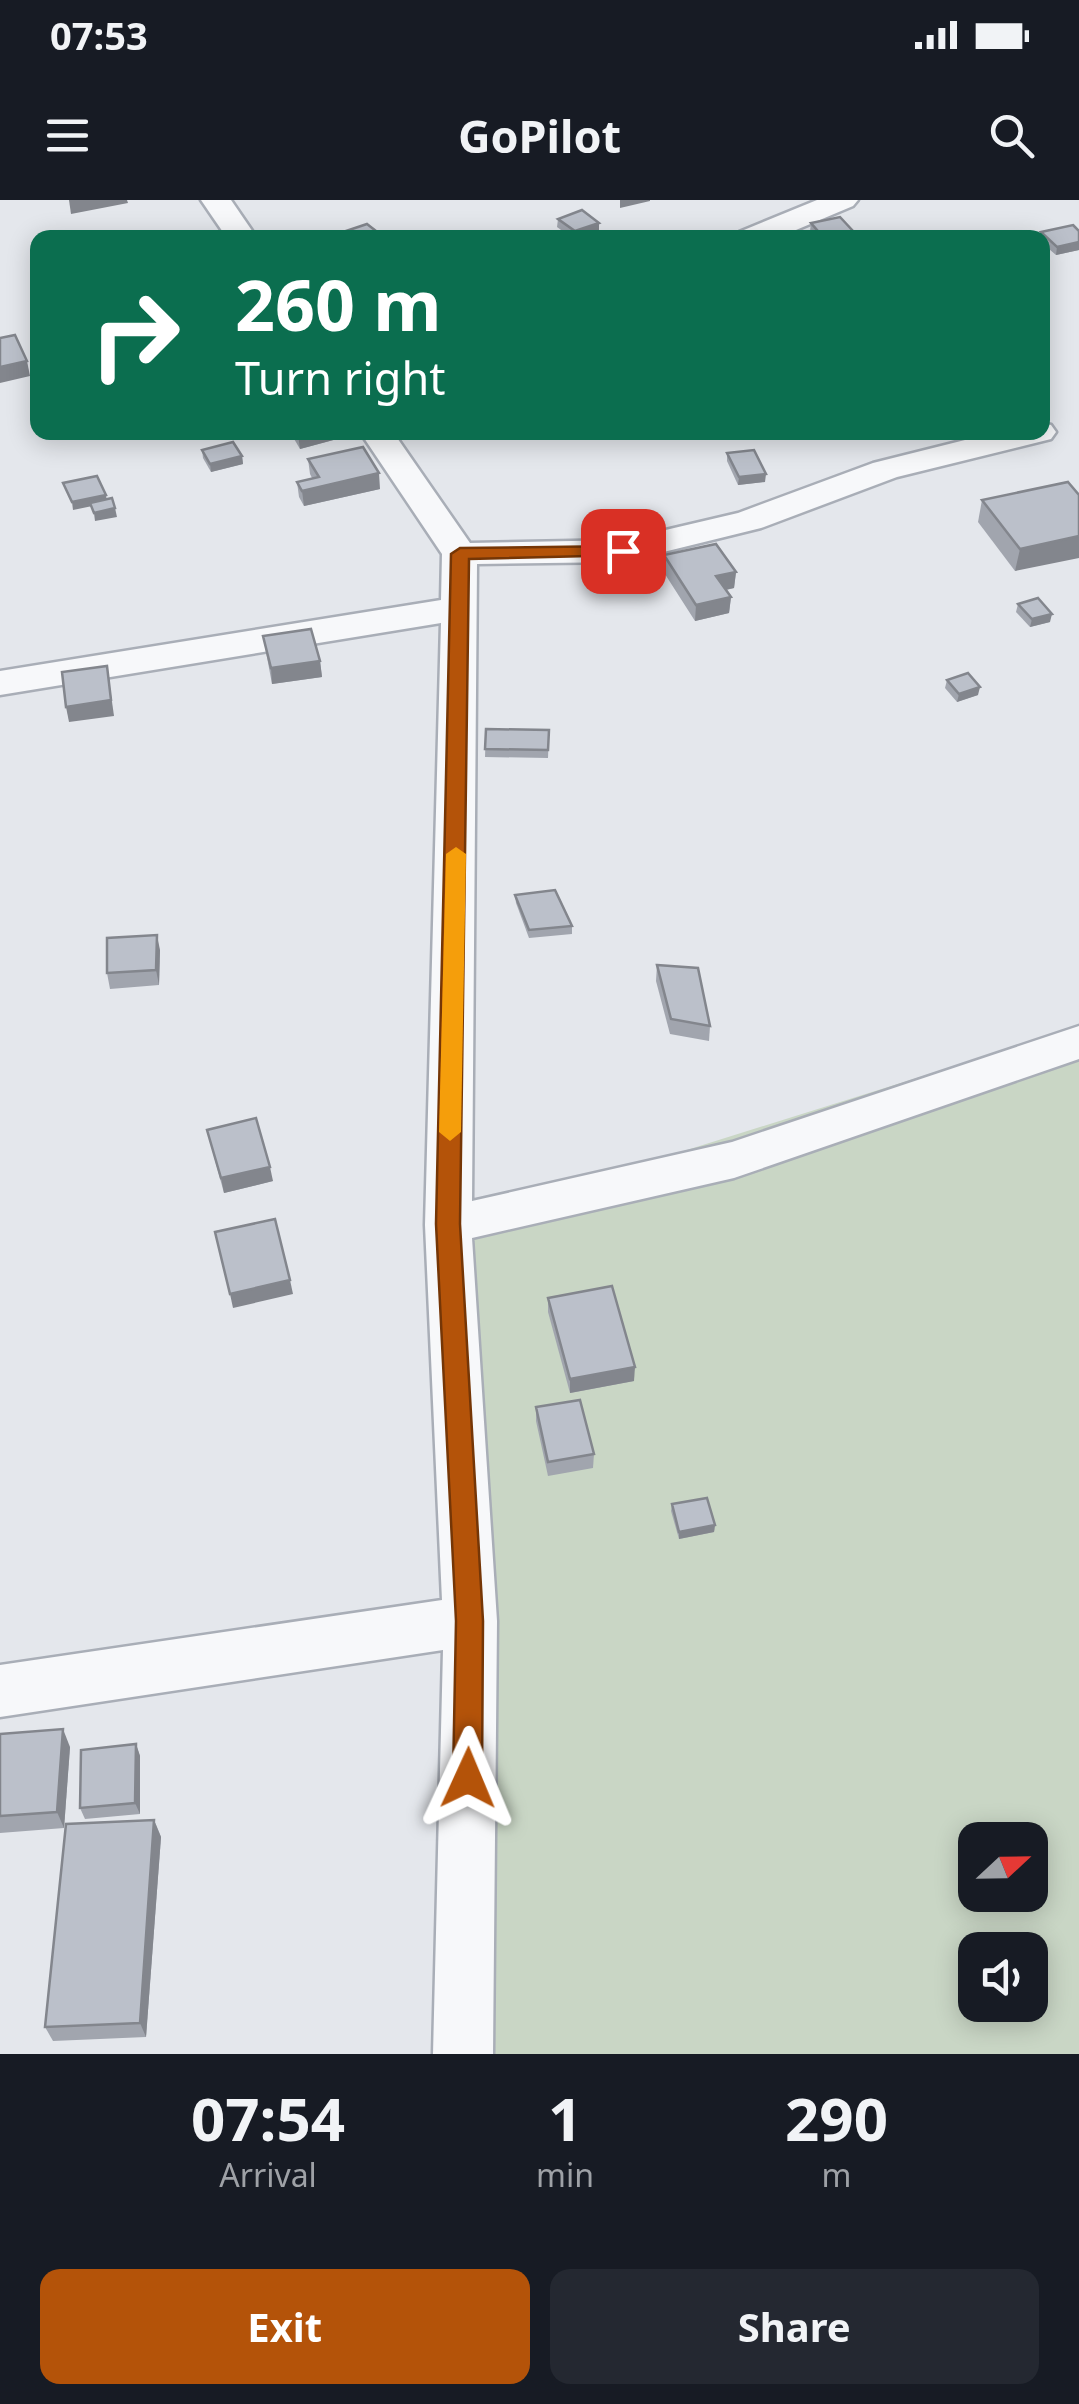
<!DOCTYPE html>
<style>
:root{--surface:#171b24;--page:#242831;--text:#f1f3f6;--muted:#9ea1a6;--accent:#b45309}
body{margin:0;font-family:"Noto Sans",sans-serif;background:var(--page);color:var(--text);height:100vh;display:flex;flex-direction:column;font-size:38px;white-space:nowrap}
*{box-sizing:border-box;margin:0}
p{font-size:32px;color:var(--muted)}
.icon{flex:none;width:55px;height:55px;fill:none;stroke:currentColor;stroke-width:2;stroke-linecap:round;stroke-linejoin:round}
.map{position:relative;height:1854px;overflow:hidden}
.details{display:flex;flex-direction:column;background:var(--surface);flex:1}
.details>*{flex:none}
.guide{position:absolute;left:30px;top:30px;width:1020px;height:210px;border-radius:20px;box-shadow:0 5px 25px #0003;background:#0b6e4f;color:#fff;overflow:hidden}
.needle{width:65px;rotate:68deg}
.buttons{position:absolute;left:958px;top:1622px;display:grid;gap:20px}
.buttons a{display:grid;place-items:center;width:90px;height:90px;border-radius:20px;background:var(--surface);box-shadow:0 5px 25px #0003;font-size:50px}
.pin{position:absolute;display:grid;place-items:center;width:85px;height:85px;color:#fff;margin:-42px;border-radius:20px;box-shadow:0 5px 15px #0006}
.me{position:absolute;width:110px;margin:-55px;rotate:1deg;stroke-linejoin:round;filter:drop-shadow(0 0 8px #0008)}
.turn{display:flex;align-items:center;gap:35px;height:210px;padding:0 40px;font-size:45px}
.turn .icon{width:130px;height:130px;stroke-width:2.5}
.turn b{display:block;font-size:70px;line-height:85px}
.eta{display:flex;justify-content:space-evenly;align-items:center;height:170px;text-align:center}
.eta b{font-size:60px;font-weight:700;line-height:70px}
.button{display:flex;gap:20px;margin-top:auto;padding:20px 40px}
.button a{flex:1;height:115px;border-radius:20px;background:var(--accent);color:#fff;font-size:40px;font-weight:700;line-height:115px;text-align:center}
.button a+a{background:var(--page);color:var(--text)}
.status{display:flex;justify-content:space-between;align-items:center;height:70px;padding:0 50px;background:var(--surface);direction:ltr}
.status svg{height:28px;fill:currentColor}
header{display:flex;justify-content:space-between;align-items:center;height:130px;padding:0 40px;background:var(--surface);font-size:45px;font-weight:700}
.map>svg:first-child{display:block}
.green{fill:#c9d6c5;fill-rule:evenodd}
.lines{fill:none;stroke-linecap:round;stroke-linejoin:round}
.street-casing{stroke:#a9aeb7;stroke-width:5}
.street{fill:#f7f8fa;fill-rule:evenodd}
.wall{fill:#a1a5ae}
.shaded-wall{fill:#83868d}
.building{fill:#bbc0ca;stroke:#83868d;stroke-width:2.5}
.route{fill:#b45309;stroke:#753606;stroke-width:2.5}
.slow{fill:#f59e0b}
</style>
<div class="status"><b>07:53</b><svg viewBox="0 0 49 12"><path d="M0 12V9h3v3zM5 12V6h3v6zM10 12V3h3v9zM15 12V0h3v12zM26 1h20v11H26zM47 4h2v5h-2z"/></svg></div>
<header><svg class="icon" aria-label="menu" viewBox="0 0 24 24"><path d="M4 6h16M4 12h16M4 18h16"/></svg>GoPilot<svg class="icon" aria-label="search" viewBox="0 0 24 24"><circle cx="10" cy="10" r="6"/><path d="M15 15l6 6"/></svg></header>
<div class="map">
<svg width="1079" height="1854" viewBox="0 0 1079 1854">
<rect width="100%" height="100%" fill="#e4e7ec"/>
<path class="green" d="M1079 827V1854H436L448 1025ZM975 1640H1030V1695H975ZM975 1750H1030V1805H975Z"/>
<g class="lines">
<defs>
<g id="street">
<path d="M201 0H231L257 38H227Z"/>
<path d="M817 0H858L853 6 777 38H735L739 32Z"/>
<path d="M1042 223 1051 225 1056 232 1051 239 897 277 761 328 623 362 477 364 472 1001 732 942 1079 826V859L734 978 472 1038 497 1421 493 1854H433L443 1450 0 1517V1465L442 1400 425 1025 441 423 0 495V471L441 400 442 354 360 232H393L470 343 623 340 738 313 873 263 997 232H1042Z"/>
</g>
</defs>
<use href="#street" class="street-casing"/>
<use href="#street" class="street"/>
</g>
<g class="wall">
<path d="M558 19 599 23V30L579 38H572L557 27Z"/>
<path d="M811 23 853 38H816L810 31Z"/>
<path d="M1079 31V50L1056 55 1042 43V38H1040L1041 32Z"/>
<path d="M290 232H363L300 249Z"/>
<path d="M202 250 242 256 243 264 211 272 203 258Z"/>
<path d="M727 253 765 282 738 285 727 261Z"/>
<path d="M308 259 380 289 304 306 299 297 297 282 312 278 310 274Z"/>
<path d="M1068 282 1015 371 978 322 982 300Z"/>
<path d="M664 355 736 372 734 388 726 390 731 397 729 413 695 421 663 371Z"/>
<path d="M1018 404 1050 422 1030 427 1016 412Z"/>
<path d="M263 436 320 461 322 477 272 484Z"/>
<path d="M947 480 978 495 957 502 945 488Z"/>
<path d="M486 529 549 530 548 558 485 557Z"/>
<path d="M515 695 572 726V734L529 738 516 703Z"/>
<path d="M160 750 159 785 110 789 107 773Z"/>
<path d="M657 765 710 826 709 841 670 834 656 781Z"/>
<path d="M207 931 273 981 224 993Z"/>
<path d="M548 1098 634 1181 570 1193 548 1112Z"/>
<path d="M536 1207 594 1254 593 1268 548 1276 536 1221Z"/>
<path d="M672 1304 715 1325 714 1332 679 1339 671 1311Z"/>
<path d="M0 1534 70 1547 64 1628 0 1633Z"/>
<path d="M136 1544 140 1556V1614L85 1619 80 1608Z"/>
<path d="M154 1620 161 1637 146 1837 53 1841 45 1827Z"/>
</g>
<g class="shaded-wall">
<path d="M69 0H127L128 3 71 14Z"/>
<path d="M620 0H650V1L620 8Z"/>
<path d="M599 23V30L579 38H574L575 31Z"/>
<path d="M853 31V38H824Z"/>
<path d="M1079 42V50L1056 55 1057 47Z"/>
<path d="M27 161 30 176 0 183V167Z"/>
<path d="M303 232H363L300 249 298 234Z"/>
<path d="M242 256 243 264 211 272 210 264Z"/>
<path d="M379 273 380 289 304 306 302 291Z"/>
<path d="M766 274 765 282 738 285 739 277Z"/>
<path d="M106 295 107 303 73 310 72 302Z"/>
<path d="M115 308 117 317 95 321 94 313Z"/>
<path d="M1079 336V358L1015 371 1020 349Z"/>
<path d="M736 372 734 388 715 392 716 376Z"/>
<path d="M731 397 729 413 695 421 696 405Z"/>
<path d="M1052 414 1050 422 1030 427 1032 419Z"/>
<path d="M320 461 322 477 272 484 271 468Z"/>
<path d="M107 466 114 516 69 522 66 507Z"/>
<path d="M980 487 978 495 957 502 959 494Z"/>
<path d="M157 735 160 750 159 785 156 770Z"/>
<path d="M270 967 273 981 224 993 221 978Z"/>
<path d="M290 1080 293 1094 233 1108 230 1094Z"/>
<path d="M635 1167 634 1181 570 1193V1179Z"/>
<path d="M715 1325 714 1332 679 1339V1332Z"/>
<path d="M63 1529 70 1547 64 1628 57 1612Z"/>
<path d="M136 1544 140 1556V1614L135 1603Z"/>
<path d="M154 1620 161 1637 146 1837 140 1823Z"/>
</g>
<g class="building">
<path d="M582 10 599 23 575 31 558 19Z"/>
<path d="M840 17 853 31 824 38 811 23Z"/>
<path d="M367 24 385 38H346L340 33Z"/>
<path d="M1073 25 1079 31V42L1057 47 1041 32Z"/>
<path d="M15 135 27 161 0 167V138Z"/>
<path d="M233 242 242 256 210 264 202 250Z"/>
<path d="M363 247 379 273 302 291 297 282 319 277 308 259Z"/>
<path d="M754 250 766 274 739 277 727 253Z"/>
<path d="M97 276 106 295 72 302 63 283Z"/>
<path d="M1068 282 1079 295V336L1020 349 982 300Z"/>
<path d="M112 298 115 308 94 313 90 303Z"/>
<path d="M716 344 736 372 716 376 731 397 696 405 664 355Z"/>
<path d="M1038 398 1052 414 1032 419 1018 404Z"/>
<path d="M311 429 320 461 271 468 263 436Z"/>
<path d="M107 466 111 500 66 507 62 472Z"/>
<path d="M968 473 980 487 959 494 947 480Z"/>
<path d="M486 529 549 530 548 550 485 549Z"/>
<path d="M555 690 572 726 529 730 515 695Z"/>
<path d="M157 735 156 770 107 773V738Z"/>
<path d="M657 765 698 768 710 826 671 819Z"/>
<path d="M256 918 270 967 221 978 207 930Z"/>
<path d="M275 1019 290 1080 230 1094 215 1032Z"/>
<path d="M612 1086 635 1167 570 1179 548 1098Z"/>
<path d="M580 1200 594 1254 548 1262 536 1207Z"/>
<path d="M707 1298 715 1325 679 1332 672 1304Z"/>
<path d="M63 1529 57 1612 0 1616V1534Z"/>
<path d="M136 1544 135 1603 80 1608 81 1550Z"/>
<path d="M154 1620 140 1823 45 1827 66 1624Z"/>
</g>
<path class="route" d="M623 346 629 347V355L469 359 460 1024 483 1421 482 1578 478 1588 468 1592 457 1588 453 1578 456 1421 436 1024 451 354 460 348Z"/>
<path class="slow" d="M456 647 466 654 461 932 450 941 439 932 446 654Z"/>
</svg>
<div class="buttons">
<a><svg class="needle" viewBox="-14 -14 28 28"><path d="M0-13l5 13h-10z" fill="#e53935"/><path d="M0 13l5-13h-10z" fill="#9ea1a6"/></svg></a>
<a><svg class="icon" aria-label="sound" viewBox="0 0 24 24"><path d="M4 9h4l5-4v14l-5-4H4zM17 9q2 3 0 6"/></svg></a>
</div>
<div class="pin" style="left:623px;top:351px;background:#d93025"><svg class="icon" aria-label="arrive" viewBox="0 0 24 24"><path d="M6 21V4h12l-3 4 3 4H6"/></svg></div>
<svg class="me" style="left:468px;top:1578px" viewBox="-20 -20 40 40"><path d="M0-17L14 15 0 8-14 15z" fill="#b45309" stroke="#fff" stroke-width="4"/></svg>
<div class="guide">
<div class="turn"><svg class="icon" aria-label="right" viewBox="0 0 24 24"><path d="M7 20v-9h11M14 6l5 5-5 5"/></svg><div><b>260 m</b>Turn right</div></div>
</div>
</div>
<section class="details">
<div class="eta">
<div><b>07:54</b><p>Arrival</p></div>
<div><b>1</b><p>min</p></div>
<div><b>290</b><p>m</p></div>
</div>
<div class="button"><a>Exit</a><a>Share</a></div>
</section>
